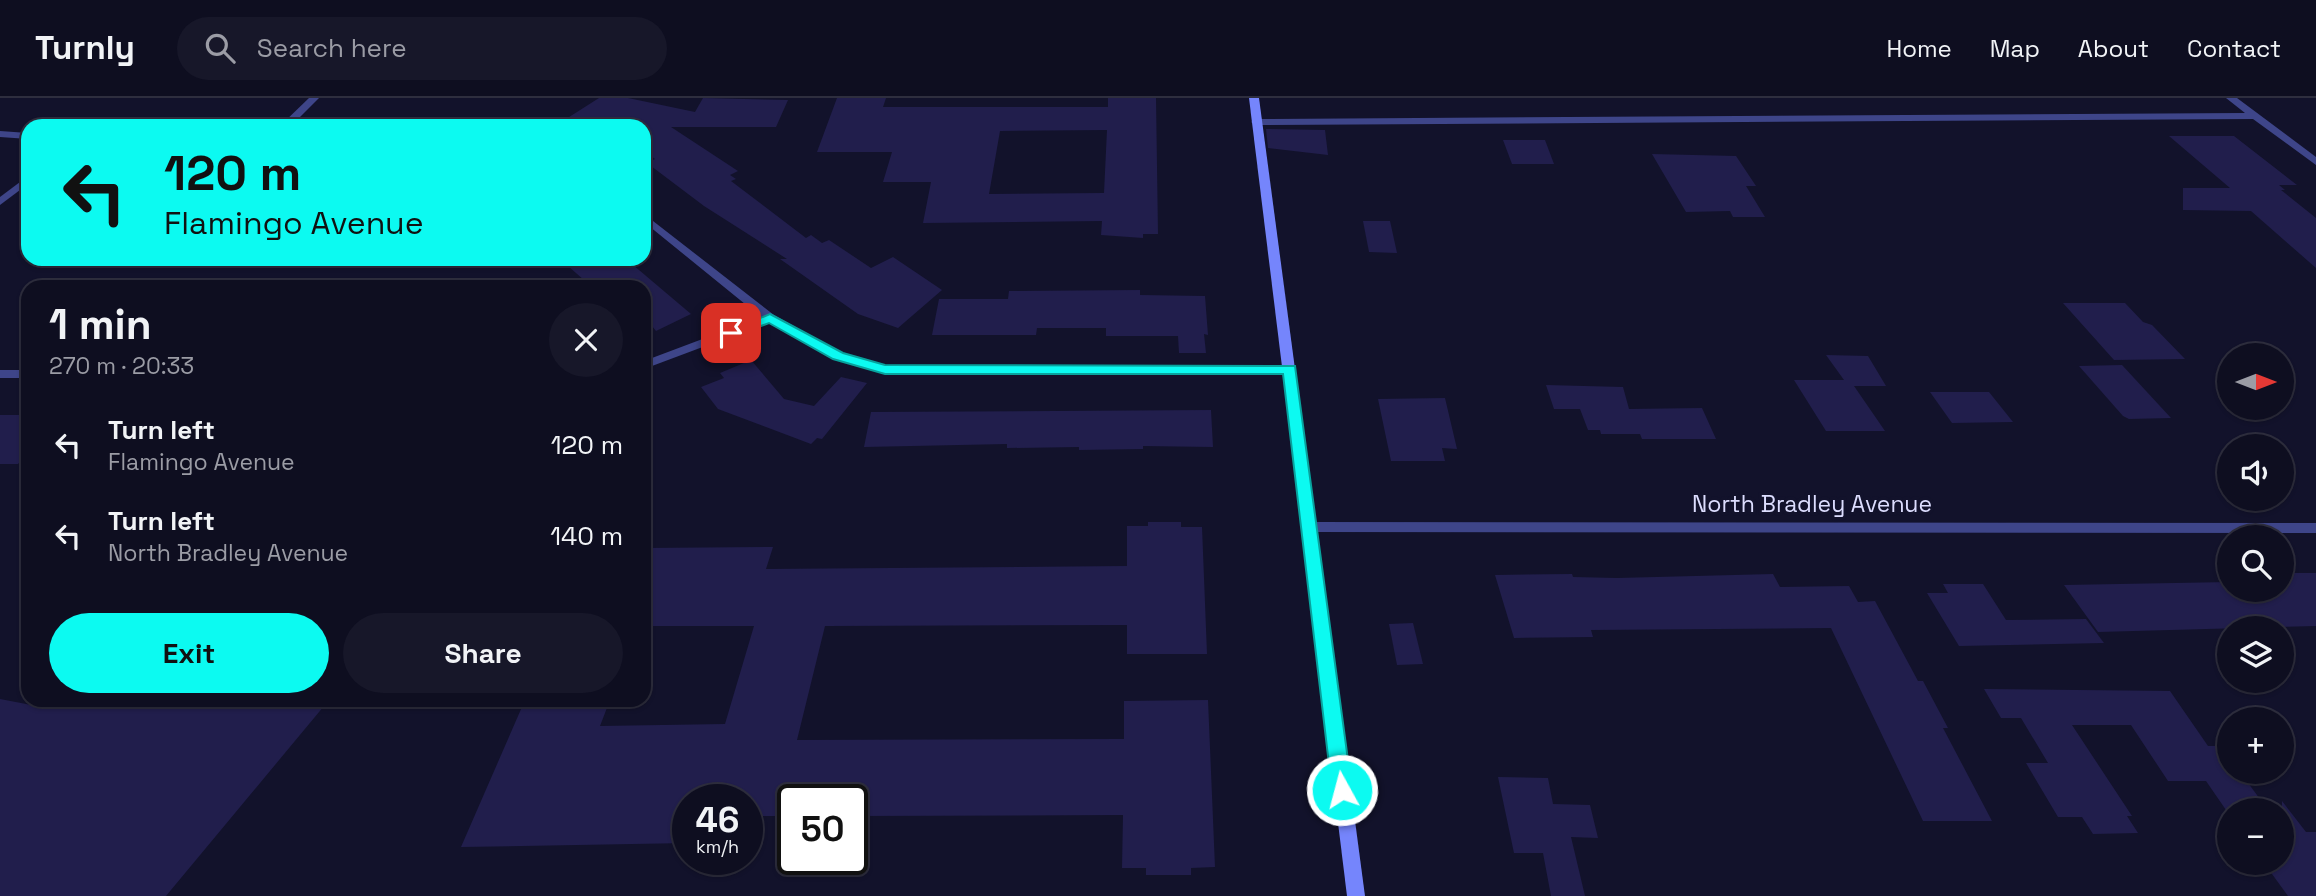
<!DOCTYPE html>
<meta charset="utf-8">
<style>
:root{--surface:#0e0e20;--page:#171729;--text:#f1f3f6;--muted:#9b9ca5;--line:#2e2e3e;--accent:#0cfaf1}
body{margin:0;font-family:"Space Grotesk",sans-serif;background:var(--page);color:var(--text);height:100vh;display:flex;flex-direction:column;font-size:26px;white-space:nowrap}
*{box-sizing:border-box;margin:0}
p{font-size:23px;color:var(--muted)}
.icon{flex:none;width:38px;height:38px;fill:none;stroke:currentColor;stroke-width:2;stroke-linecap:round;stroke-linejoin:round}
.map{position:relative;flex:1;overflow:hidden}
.drawer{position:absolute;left:21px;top:182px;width:630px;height:427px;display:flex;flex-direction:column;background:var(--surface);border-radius:21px;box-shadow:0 2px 5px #0004,0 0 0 2px var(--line)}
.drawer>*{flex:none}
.top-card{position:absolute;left:21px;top:21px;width:630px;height:147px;border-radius:21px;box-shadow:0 2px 5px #0004,0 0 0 2px var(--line);background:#0cfaf1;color:#111;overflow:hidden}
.needle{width:46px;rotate:90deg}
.fabs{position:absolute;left:2217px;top:245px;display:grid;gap:14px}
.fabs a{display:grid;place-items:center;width:77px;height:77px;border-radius:50%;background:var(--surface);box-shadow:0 2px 5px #0004,0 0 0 2px var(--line);font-size:35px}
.speed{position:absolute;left:672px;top:686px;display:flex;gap:14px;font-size:35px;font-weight:700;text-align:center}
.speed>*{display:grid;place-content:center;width:91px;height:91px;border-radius:50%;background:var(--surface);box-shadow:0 2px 5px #0004,0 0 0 2px var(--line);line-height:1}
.speed small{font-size:18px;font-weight:400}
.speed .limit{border:4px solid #111;border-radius:10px;background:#fff;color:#111}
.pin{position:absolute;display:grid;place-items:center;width:60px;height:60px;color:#fff;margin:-30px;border-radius:14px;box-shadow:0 4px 10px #0006}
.me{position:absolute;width:77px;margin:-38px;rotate:353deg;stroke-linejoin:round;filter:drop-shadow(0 0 5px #0008)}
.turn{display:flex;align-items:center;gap:24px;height:147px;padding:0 28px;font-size:32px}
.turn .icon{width:91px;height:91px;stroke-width:2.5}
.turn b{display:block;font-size:49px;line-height:60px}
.round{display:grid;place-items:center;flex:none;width:74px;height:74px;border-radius:37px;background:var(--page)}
.overview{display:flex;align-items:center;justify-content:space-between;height:119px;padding:0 28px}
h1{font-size:42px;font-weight:600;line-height:52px}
.action{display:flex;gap:14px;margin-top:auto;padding:14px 28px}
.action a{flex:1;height:80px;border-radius:42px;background:var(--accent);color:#111;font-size:28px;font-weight:600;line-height:80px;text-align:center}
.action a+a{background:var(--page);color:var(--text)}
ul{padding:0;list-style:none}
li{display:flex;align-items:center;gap:21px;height:91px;padding:0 28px}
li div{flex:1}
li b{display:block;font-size:26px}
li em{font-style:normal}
header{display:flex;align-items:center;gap:42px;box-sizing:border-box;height:98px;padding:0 35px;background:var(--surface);border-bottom:2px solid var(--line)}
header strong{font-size:33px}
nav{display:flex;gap:38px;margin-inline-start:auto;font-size:24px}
.search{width:490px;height:63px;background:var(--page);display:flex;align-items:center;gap:18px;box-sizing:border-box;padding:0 24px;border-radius:38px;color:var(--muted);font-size:26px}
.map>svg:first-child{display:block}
.building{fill:#211e4c;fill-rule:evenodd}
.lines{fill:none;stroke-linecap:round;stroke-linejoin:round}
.minor{fill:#3e4589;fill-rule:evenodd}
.secondary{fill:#7585fc;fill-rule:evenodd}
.route{fill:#0cfaf1;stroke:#08a29d;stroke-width:2}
.labels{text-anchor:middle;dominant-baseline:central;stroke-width:7;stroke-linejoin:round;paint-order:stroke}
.street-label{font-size:23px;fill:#dcddfe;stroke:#12122b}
</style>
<header>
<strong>Turnly</strong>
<div class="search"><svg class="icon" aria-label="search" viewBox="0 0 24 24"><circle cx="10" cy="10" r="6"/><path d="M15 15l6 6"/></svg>Search here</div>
<nav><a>Home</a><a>Map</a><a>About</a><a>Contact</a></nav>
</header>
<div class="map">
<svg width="2316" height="798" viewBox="0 0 2316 798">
<rect width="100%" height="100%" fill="#12122b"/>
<g class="building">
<path d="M599 0H628L695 14 703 0 788 2 776 29H671L738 73 730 77 736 81 731 83 806 140 811 137 822 145 829 142 871 170 893 159 942 192 898 230 858 216 780 161H787L704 108 647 65 655 61 644 53V28H555Z"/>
<path d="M837 0H886L883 9H1108V0H1156L1158 136H1143V140L1101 137 1102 123 923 125 931 84H883L892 54H817ZM1107 32 1104 95 989 96 1000 33Z"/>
<path d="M1266 31 1325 32 1328 57 1268 50Z"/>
<path d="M2169 38H2234L2297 87H2279L2285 92H2281L2316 120V170L2251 113 2183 112V90H2230Z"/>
<path d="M1503 42H1545L1554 66H1512Z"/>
<path d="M1652 56 1736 58 1756 88H1746L1765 119H1733L1730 113 1686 114Z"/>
<path d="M1363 123H1390L1397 155 1369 154Z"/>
<path d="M560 161H626L691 216 656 233 644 218V189H592Z"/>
<path d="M1140 192V197L1205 198 1208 237 1204 236 1206 255H1179L1178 238H1106V230H1037L1036 237H932L939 201H1008L1009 193Z"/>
<path d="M2063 205H2125L2143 224 2152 227 2185 261 2114 262Z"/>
<path d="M1826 257 1868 258 1886 288H1854L1885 333H1826L1794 282H1844Z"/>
<path d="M751 262 784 301 814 308 841 279 867 285 822 341 817 340 811 346 718 311 701 289 724 280 720 275Z"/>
<path d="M2122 267 2171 320 2129 321 2123 318 2079 268Z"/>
<path d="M1546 287 1623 289 1629 311 1702 310 1716 341H1642L1640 336H1601L1600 332H1588L1580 311H1554Z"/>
<path d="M1930 294H1989L2013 324 1952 325Z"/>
<path d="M1445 300 1457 351 1442 350 1445 363H1391L1378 301Z"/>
<path d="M1211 312 1213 349 1143 348V351L1079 352V349L1007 350V346L864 349 871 314Z"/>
<path d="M0 317H28V355L18 366H0Z"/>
<path d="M1148 424H1181V429H1202L1207 556H1127V527L825 528 797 642 1124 641V603L1208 602 1215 769 1191 770V777H1146V770H1122L1123 717 852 718V702H793V718H747V702H688V745L461 749 525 602H610L600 628 725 626 754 528H644V450L773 449 766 471 1127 468V428H1148Z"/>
<path d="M2282 475H2316V528L2098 534 2064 487 2230 484V492H2282Z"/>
<path d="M1572 476 1573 479 1617 480 1773 476 1780 489 1849 488 1858 504 1875 503 1918 583H1923L1948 630H1943L1992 723H1923L1831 530 1591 532 1593 539 1514 540 1495 477Z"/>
<path d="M1943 486H1983L2006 522 2086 521 2104 545 1959 548 1927 495H1948Z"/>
<path d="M1413 525 1423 566 1397 567 1389 526Z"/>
<path d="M1984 591 2170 593 2208 648H2221L2230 659V674H2240L2268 712H2226L2206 683H2168L2131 627H2072L2132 718H2127L2138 735 2093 736 2082 719H2058L2026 665H2048L2021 620H2001Z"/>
<path d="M0 601 47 610 56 602H329L166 798H0Z"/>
<path d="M1498 679 1548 680 1553 706 1590 707 1598 740 1571 739 1585 798H1551L1543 755H1514Z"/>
<path d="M2282 703 2306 734H2316V798H2288L2264 765H2282Z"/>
</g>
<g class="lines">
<g class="minor">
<path d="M309 0H319L291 28H280Z"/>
<path d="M2226 0H2237L2316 59V67L2253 21 1256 27 1251 24 1256 21 2245 15Z"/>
<path d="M0 33 28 35V41L0 39Z"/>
<path d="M28 78V86L0 107V99Z"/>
<path d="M644 116 774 217 842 255 886 268 1290 267 1296 271 1290 275 885 276 834 261 769 224 644 271V263L761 219 644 124Z"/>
<rect x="0" y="272" width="28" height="8"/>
<path d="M1308 424 2316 425V435L1308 434 1301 429Z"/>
</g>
<path class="secondary" d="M1249 0H1259L1365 798H1347Z"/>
</g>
<path class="route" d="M770 216 843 255 885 267 1295 268 1352 692 1349 698 1342 701 1335 698 1332 692 1283 276H885L833 261 769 225 731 239 724 235Z"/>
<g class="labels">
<g class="street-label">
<text x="1812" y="406">North Bradley Avenue</text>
</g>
</g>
</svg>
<div class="fabs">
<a><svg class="needle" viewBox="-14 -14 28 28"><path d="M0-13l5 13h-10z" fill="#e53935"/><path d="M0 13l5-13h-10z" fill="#9b9ca5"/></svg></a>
<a><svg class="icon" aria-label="sound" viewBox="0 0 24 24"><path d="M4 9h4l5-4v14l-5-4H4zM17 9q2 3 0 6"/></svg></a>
<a><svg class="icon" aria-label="search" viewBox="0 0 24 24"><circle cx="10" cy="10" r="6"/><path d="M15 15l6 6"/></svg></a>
<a><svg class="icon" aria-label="layers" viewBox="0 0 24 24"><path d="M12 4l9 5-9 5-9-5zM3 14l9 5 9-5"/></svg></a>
<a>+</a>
<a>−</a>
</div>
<div class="speed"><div>46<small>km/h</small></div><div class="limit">50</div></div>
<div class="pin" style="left:731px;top:235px;background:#d93025"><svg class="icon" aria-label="arrive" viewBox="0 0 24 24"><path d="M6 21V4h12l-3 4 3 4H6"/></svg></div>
<svg class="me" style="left:1342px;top:692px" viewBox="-20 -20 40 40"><circle r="17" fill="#0cfaf1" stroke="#fff" stroke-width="3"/><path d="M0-11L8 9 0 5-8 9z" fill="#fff"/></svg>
<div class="top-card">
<div class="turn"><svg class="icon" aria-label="left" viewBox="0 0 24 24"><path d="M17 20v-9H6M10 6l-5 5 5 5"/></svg><div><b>120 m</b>Flamingo Avenue</div></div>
</div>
<section class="drawer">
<div class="overview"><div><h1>1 min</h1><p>270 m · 20:33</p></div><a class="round"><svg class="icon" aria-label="close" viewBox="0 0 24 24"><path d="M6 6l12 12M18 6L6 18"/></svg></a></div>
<ul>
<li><svg class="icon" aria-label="left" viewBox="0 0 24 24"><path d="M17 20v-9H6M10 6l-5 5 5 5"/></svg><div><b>Turn left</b><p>Flamingo Avenue</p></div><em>120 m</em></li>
<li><svg class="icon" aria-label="left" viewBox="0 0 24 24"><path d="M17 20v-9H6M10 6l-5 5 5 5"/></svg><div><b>Turn left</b><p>North Bradley Avenue</p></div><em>140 m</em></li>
</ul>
<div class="action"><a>Exit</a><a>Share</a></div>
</section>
</div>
